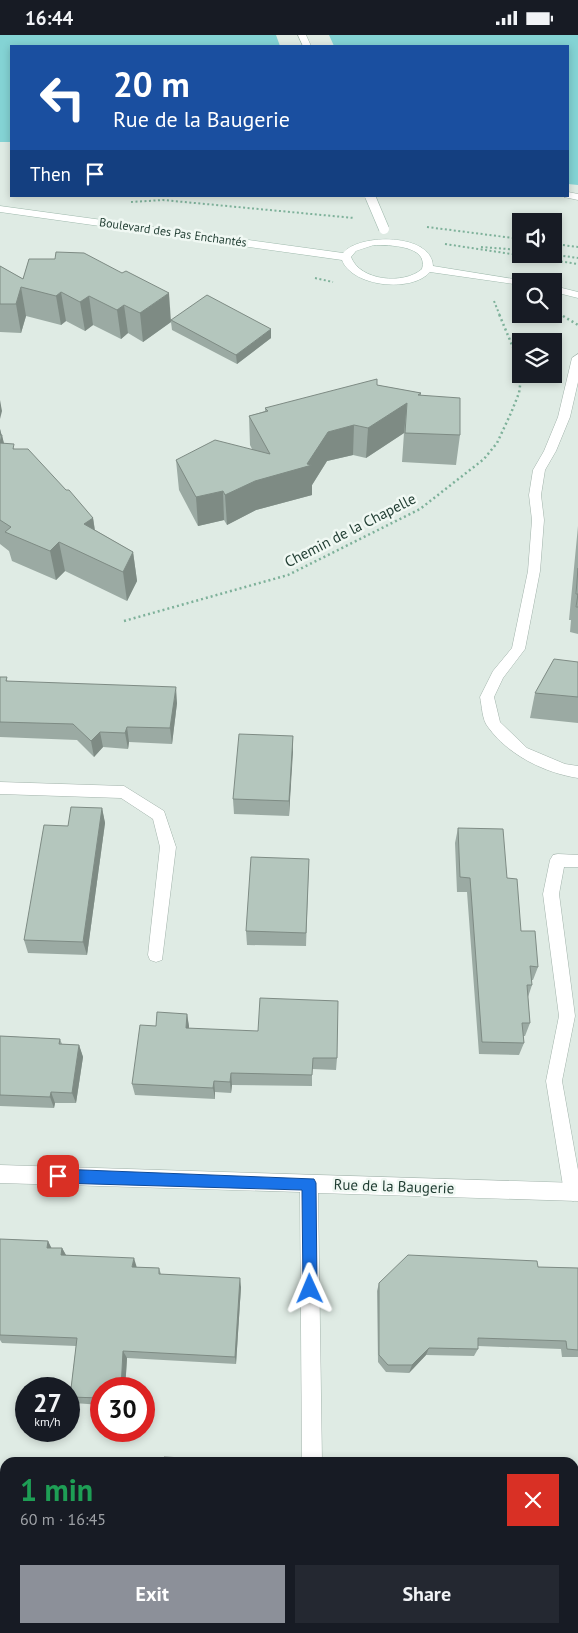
<!DOCTYPE html>
<meta charset="utf-8">
<style>
:root{--surface:#171b24;--page:#242831;--text:#f1f3f6;--muted:#9ea1a6;--accent:#8c9099}
body{margin:0;font-family:"PT Sans",sans-serif;background:var(--page);color:var(--text);height:100vh;display:flex;flex-direction:column;font-size:19px;white-space:nowrap}
*{box-sizing:border-box;margin:0}
p{font-size:16px;color:var(--muted)}
.icon{flex:none;width:28px;height:28px;fill:none;stroke:currentColor;stroke-width:2;stroke-linecap:round;stroke-linejoin:round}
.map{position:relative;flex:1;overflow:hidden}
.panel{position:absolute;left:0px;top:1422px;width:579px;height:176px;display:flex;flex-direction:column;background:var(--surface);border-radius:15px 15px 0 0;box-shadow:0 2px 8px #0003}
.panel>*{flex:none}
.guide{position:absolute;left:10px;top:10px;width:559px;height:152px;border-radius:0px;box-shadow:0 2px 8px #0003;background:#1a4fa0;color:#fff;overflow:hidden}
.controls{position:absolute;left:512px;top:178px;display:grid;gap:10px}
.controls a{display:grid;place-items:center;width:50px;height:50px;border-radius:0px;background:var(--surface);box-shadow:0 2px 8px #0003;font-size:25px}
.speed{position:absolute;left:15px;top:1342px;display:flex;gap:10px;font-size:25px;font-weight:700;text-align:center}
.speed>*{display:grid;place-content:center;width:65px;height:65px;border-radius:50%;background:var(--surface);box-shadow:0 2px 8px #0003;line-height:1}
.speed small{font-size:12px;font-weight:400}
.speed .limit{border:8px solid #d22;background:#fff;color:#111}
.pin{position:absolute;display:grid;place-items:center;width:42px;height:42px;color:#fff;margin:-21px;border-radius:10px;box-shadow:0 2px 8px #0006}
.me{position:absolute;width:55px;margin:-28px;rotate:359deg;stroke-linejoin:round;filter:drop-shadow(0 0 4px #0008)}
.turn{display:flex;align-items:center;gap:18px;height:105px;padding:0 20px;font-size:22px}
.turn .icon{width:65px;height:65px;stroke-width:2.5}
.turn b{display:block;font-size:35px;line-height:42px}
.then{display:flex;align-items:center;height:48px;padding:0 20px;background:#0003;gap:10px;font-size:19px}
.round{display:grid;place-items:center;flex:none;width:52px;height:52px;border-radius:0px;background:var(--page)}
.summary{display:flex;align-items:center;justify-content:space-between;height:85px;padding:0 20px}
h1{font-size:30px;font-weight:800;line-height:38px;color:#1e9e55}
.cta{display:flex;gap:10px;margin-top:auto;padding:10px 20px}
.cta a{flex:1;height:58px;border-radius:0px;background:var(--accent);color:#fff;font-size:20px;font-weight:800;line-height:58px;text-align:center}
.cta a+a{background:var(--page);color:var(--text)}
.status{display:flex;justify-content:space-between;align-items:center;height:35px;padding:0 25px;background:var(--surface);direction:ltr}
.status svg{height:14px;fill:currentColor}
.map>svg:first-child{display:block}
.water{fill:#84d3d4}
.pier{fill:#dfebe4}
.lines{fill:none;stroke-linecap:round;stroke-linejoin:round}
.lane-casing{stroke:#a2b3ab;stroke-width:1}
.street-casing{stroke:#a2b3ab;stroke-width:1}
.secondary-casing{stroke:#9db8ab;stroke-width:1}
.path-far1{stroke:#7eb19a;stroke-width:2;stroke-dasharray:2 2.5;stroke-linecap:butt}
.path{stroke:#7eb19a;stroke-width:2.5;stroke-dasharray:2 3;stroke-linecap:butt}
.lane{fill:#fff;fill-rule:evenodd}
.street{fill:#fff;fill-rule:evenodd}
.secondary{fill:#fff;fill-rule:evenodd}
.secondary-bridge-casing{stroke:#9db8ab;stroke-width:11;stroke-linecap:butt}
.secondary-bridge{stroke:#fff;stroke-width:10}
.wall{fill:#9baaa3}
.shaded-wall{fill:#7e8b84}
.building{fill:#b4c6bd;stroke:#7e8b84}
.route{fill:#1a73e8;stroke:#114b97}
.labels{text-anchor:middle;dominant-baseline:central;stroke-width:5;stroke-linejoin:round;paint-order:stroke}
.far-street-label{font-size:12px;fill:#1f3c31;stroke:#f0f8f3}
.street-label{font-size:15px;fill:#1f3c31;stroke:#f0f8f3}
</style>
<div class="status"><b>16:44</b><svg viewBox="0 0 49 12"><path d="M0 12V9h3v3zM5 12V6h3v6zM10 12V3h3v9zM15 12V0h3v12zM26 1h20v11H26zM47 4h2v5h-2z"/></svg></div>
<div class="map">
<svg width="578" height="1598" viewBox="0 0 578 1598">
<rect width="100%" height="100%" fill="#dfebe4"/>
<path class="water" d="M0 0H578V150L568 149V11H11V107H0Z"/>
<path class="pier" d="M276 0H329L334 11H280Z"/>
<g class="lines">
<defs>
<g id="lane">
<path d="M568 157 578 159V165L564 162 568 161Z"/>
<path d="M578 319V347L570 382 556 416 545 435 541 460 544 485 540 536 525 614 503 643 494 662 500 687 527 713 565 729 578 731V743C545 738 508 720 488 692 482 685 482 671 480 662L493 636 512 613 528 536 532 485 529 460 533 435 544 416 558 382 572 323Z"/>
<path d="M558 819 578 820V832H564L559 859 575 981 562 1046 578 1135V1164L573 1166 567 1163 564 1157 546 1046 559 981 543 859 550 825 553 820Z"/>
</g>
<g id="street">
<path d="M0 747 124 751 164 776 176 812 162 925 156 927 150 925 148 920 160 812 153 784 121 763 0 759Z"/>
<path d="M0 1130 578 1148V1166L318 1158 322 1428H302L300 1157 0 1148Z"/>
<path d="M304 1594H324L325 1598H303Z"/>
</g>
<g id="secondary">
<path d="M298 0H306L311 11H303Z"/>
<path d="M0 171 343 218C359 198 432 198 433 231L526 246H521V250L430 237C412 258 352 252 342 225L0 177ZM374 210C388 210 429 210 422 234 404 250 360 246 351 222L356 216Z"/>
<path d="M554 251 578 257V263L554 257Z"/>
</g>
</defs>
<use href="#lane" class="lane-casing"/>
<use href="#street" class="street-casing"/>
<use href="#secondary" class="secondary-casing"/>
<g class="path-far1">
<path d="M131 167 163 165 354 183"/>
<path d="M427 192 521 204"/>
<path d="M445 209 578 229"/>
<path d="M554 209 578 212"/>
<path d="M481 212 521 215"/>
<path d="M550 219 578 223"/>
<path d="M315 243 333 247"/>
<path d="M494 266 500 281"/>
</g>
<g class="path">
<path d="M563 281 578 290"/>
<path d="M124 586 288 540 420 474 484 424 497 408 511 378 519 358 521 344 520 329 499 279"/>
</g>
<use href="#lane" class="lane"/>
<use href="#street" class="street"/>
<use href="#secondary" class="secondary"/>
<defs>
<path id="secondary-bridge" d="M370 161 384 194"/>
</defs>
<use href="#secondary-bridge" class="secondary-bridge-casing"/>
<use href="#secondary-bridge" class="secondary-bridge"/>
</g>
<g class="wall">
<path d="M29 224 172 285 271 294V303L237 329 172 295 171 287 143 307 128 298 121 304 93 290 85 296 66 286 61 290 26 281 21 298 0 297V231L23 244Z"/>
<path d="M377 350 421 358V360L460 400 456 430 402 427 404 398 366 423 353 420 327 426 312 450V460L256 475 227 490 224 485 198 491 179 455 176 425 252 414 250 410 249 381 265 376V373Z"/>
<path d="M0 394 4 409 15 414 93 483 95 495 133 517 137 546 127 566 65 536 56 545 12 526 9 516 0 509Z"/>
<path d="M578 491V599L570 597 571 585H569Z"/>
<path d="M578 627V688L530 683 535 658Z"/>
<path d="M0 642 8 646 177 668 172 709 129 707 128 714 103 712 94 722 77 705 0 702Z"/>
<path d="M293 701 289 781 234 779 233 764Z"/>
<path d="M102 773 105 788 87 920 28 918 24 905 68 791Z"/>
<path d="M458 793 507 843 521 896 538 932 533 945H531L532 950 528 962 530 988 525 1001H523L524 1008 519 1020 479 1019 467 857H457L455 808Z"/>
<path d="M309 824 306 911 247 910 246 896Z"/>
<path d="M187 979 189 993 337 1023 336 1035 312 1034V1051L232 1050 231 1058 215 1057V1064L135 1060 132 1049 156 991Z"/>
<path d="M0 1001 60 1004 62 1009 79 1010 83 1022 76 1068H55L54 1073 0 1071Z"/>
<path d="M0 1204 48 1206 51 1213H62L66 1220 136 1232 159 1233 161 1239 241 1252 236 1329 127 1323 125 1354H101V1370L74 1368 70 1362 76 1311 2 1308 0 1305Z"/>
<path d="M538 1232 578 1233V1322H562L561 1314 478 1311V1314L474 1321 426 1320 409 1338 386 1337 378 1327 377 1256 379 1248Z"/>
</g>
<g class="shaded-wall">
<path d="M21 252 26 281 21 298 16 269Z"/>
<path d="M61 257 66 286 61 290 56 261Z"/>
<path d="M169 258 171 287 143 307 140 278Z"/>
<path d="M89 261 93 290 85 296 80 267Z"/>
<path d="M124 270 128 298 121 304 117 275Z"/>
<path d="M271 294V303L237 329 236 320Z"/>
<path d="M0 365 2 376 0 384Z"/>
<path d="M407 368 404 398 366 423 368 393Z"/>
<path d="M354 390 353 420 327 426 312 450V460L256 475 227 490 225 460 255 446 328 397Z"/>
<path d="M0 394 2 402V400L9 430 0 425Z"/>
<path d="M223 456 224 485 198 491 196 462Z"/>
<path d="M93 483 97 512 84 489Z"/>
<path d="M59 507 65 536 56 545 50 516Z"/>
<path d="M133 517 137 546 127 566 123 537Z"/>
<path d="M176 652 177 668 172 709 170 693Z"/>
<path d="M127 692 129 707 128 714 125 698Z"/>
<path d="M100 697 103 712 94 722 91 706Z"/>
<path d="M293 701V717L289 781V766Z"/>
<path d="M102 773 105 788 87 920 83 907Z"/>
<path d="M187 979 189 991 188 1004 186 993Z"/>
<path d="M79 1010 83 1022 76 1068 72 1058Z"/>
<path d="M231 1038 232 1050 231 1058 230 1047Z"/>
<path d="M214 1046 215 1057V1064L213 1053Z"/>
<path d="M51 1057 55 1068 54 1073 50 1062Z"/>
<path d="M48 1206 53 1216 47 1213Z"/>
<path d="M62 1213 67 1222 61 1220Z"/>
<path d="M134 1223 137 1233 132 1232Z"/>
<path d="M240 1243 241 1252 236 1329 235 1322Z"/>
<path d="M429 1313 426 1320 409 1338 412 1330Z"/>
<path d="M123 1316 127 1323 125 1354H121Z"/>
<rect x="45" y="1594" width="6" height="4"/>
</g>
<g class="building">
<path d="M56 217 84 218 122 238 126 236 169 258 140 278 124 270 117 275 89 261 80 267 61 257 56 261 21 252 16 269H0V231L23 244 29 224H55Z"/>
<path d="M207 260 271 294 236 320 171 285Z"/>
<path d="M377 344V350L421 358 418 360 460 363V400L405 398 407 368 368 393 354 390 328 397 307 429 312 430 255 446 225 460 223 456 196 462 176 425 215 405 270 419 249 381 268 376 265 373Z"/>
<path d="M0 400H2L0 408Z"/>
<path d="M0 408 14 409 13 414H28L66 455H69L93 483 84 489 133 517 123 537 59 507 50 516 5 497 11 492 0 485Z"/>
<path d="M578 533V572H576L578 559H576Z"/>
<path d="M554 624 578 627V662L535 658Z"/>
<path d="M0 642H7L6 646 176 652 170 693 127 692 125 698 100 697 91 706 73 689 0 687Z"/>
<path d="M239 699 293 701 289 766 233 764Z"/>
<path d="M71 772 102 773 83 907 24 905 44 790 68 791Z"/>
<path d="M458 793 503 794 507 843 517 844 521 896H535L538 932 530 931 532 950H527L530 988H522L524 1008 482 1007 470 843 460 842Z"/>
<path d="M251 822 309 824 306 898 246 896Z"/>
<path d="M260 963 338 966 337 1023H313L312 1040 231 1038 230 1047 214 1046 213 1053 132 1049 140 990 156 991 157 977 187 979 186 993 258 996Z"/>
<path d="M0 1001 60 1004 59 1009 79 1010 72 1058 51 1057 50 1062 0 1060Z"/>
<path d="M0 1204 48 1206 47 1213H62L61 1220 134 1223 132 1232 159 1233V1239L240 1243 235 1322 123 1316 121 1354H101V1363L70 1362 77 1303 0 1300Z"/>
<path d="M408 1220 537 1226 538 1232 578 1233V1315L567 1314 566 1306 478 1303V1314L429 1313 412 1330H388L379 1320V1248Z"/>
<path d="M164 1422 243 1426V1428H164Z"/>
<rect x="574" y="1490" width="4" height="85"/>
<path d="M0 1566H5V1594H45V1598H0Z"/>
<rect x="153" y="1594" width="73" height="4"/>
</g>
<path class="route" d="M58 1134 314 1144 316 1148 317 1254 315 1259 310 1261 305 1259 303 1254 302 1155 58 1148 53 1146 51 1141 53 1136Z"/>
<g class="labels">
<g class="far-street-label">
<text transform="translate(173 197) rotate(8)">Boulevard des Pas Enchantés</text>
</g>
<g class="street-label">
<text transform="translate(350 495) rotate(-27)">Chemin de la Chapelle</text>
<text transform="translate(394 1151) rotate(2)">Rue de la Baugerie</text>
</g>
</g>
</svg>
<div class="controls">
<a><svg class="icon" aria-label="sound" viewBox="0 0 24 24"><path d="M4 9h4l5-4v14l-5-4H4zM17 9q2 3 0 6"/></svg></a>
<a><svg class="icon" aria-label="search" viewBox="0 0 24 24"><circle cx="10" cy="10" r="6"/><path d="M15 15l6 6"/></svg></a>
<a><svg class="icon" aria-label="layers" viewBox="0 0 24 24"><path d="M12 4l9 5-9 5-9-5zM3 14l9 5 9-5"/></svg></a>
</div>
<div class="speed"><div>27<small>km/h</small></div><div class="limit">30</div></div>
<div class="pin" style="left:58px;top:1141px;background:#d93025"><svg class="icon" aria-label="arrive" viewBox="0 0 24 24"><path d="M6 21V4h12l-3 4 3 4H6"/></svg></div>
<svg class="me" style="left:310px;top:1254px" viewBox="-20 -20 40 40"><path d="M0-17L14 15 0 8-14 15z" fill="#1a73e8" stroke="#fff" stroke-width="4"/></svg>
<div class="guide">
<div class="turn"><svg class="icon" aria-label="left" viewBox="0 0 24 24"><path d="M17 20v-9H6M10 6l-5 5 5 5"/></svg><div><b>20 m</b>Rue de la Baugerie</div></div>
<div class="then">Then<svg class="icon" aria-label="arrive" viewBox="0 0 24 24"><path d="M6 21V4h12l-3 4 3 4H6"/></svg></div>
</div>
<section class="panel">
<div class="summary"><div><h1>1 min</h1><p>60 m · 16:45</p></div><a class="round" style="background:#d93025;color:#fff"><svg class="icon" aria-label="close" viewBox="0 0 24 24"><path d="M6 6l12 12M18 6L6 18"/></svg></a></div>
<div class="cta"><a>Exit</a><a>Share</a></div>
</section>
</div>
